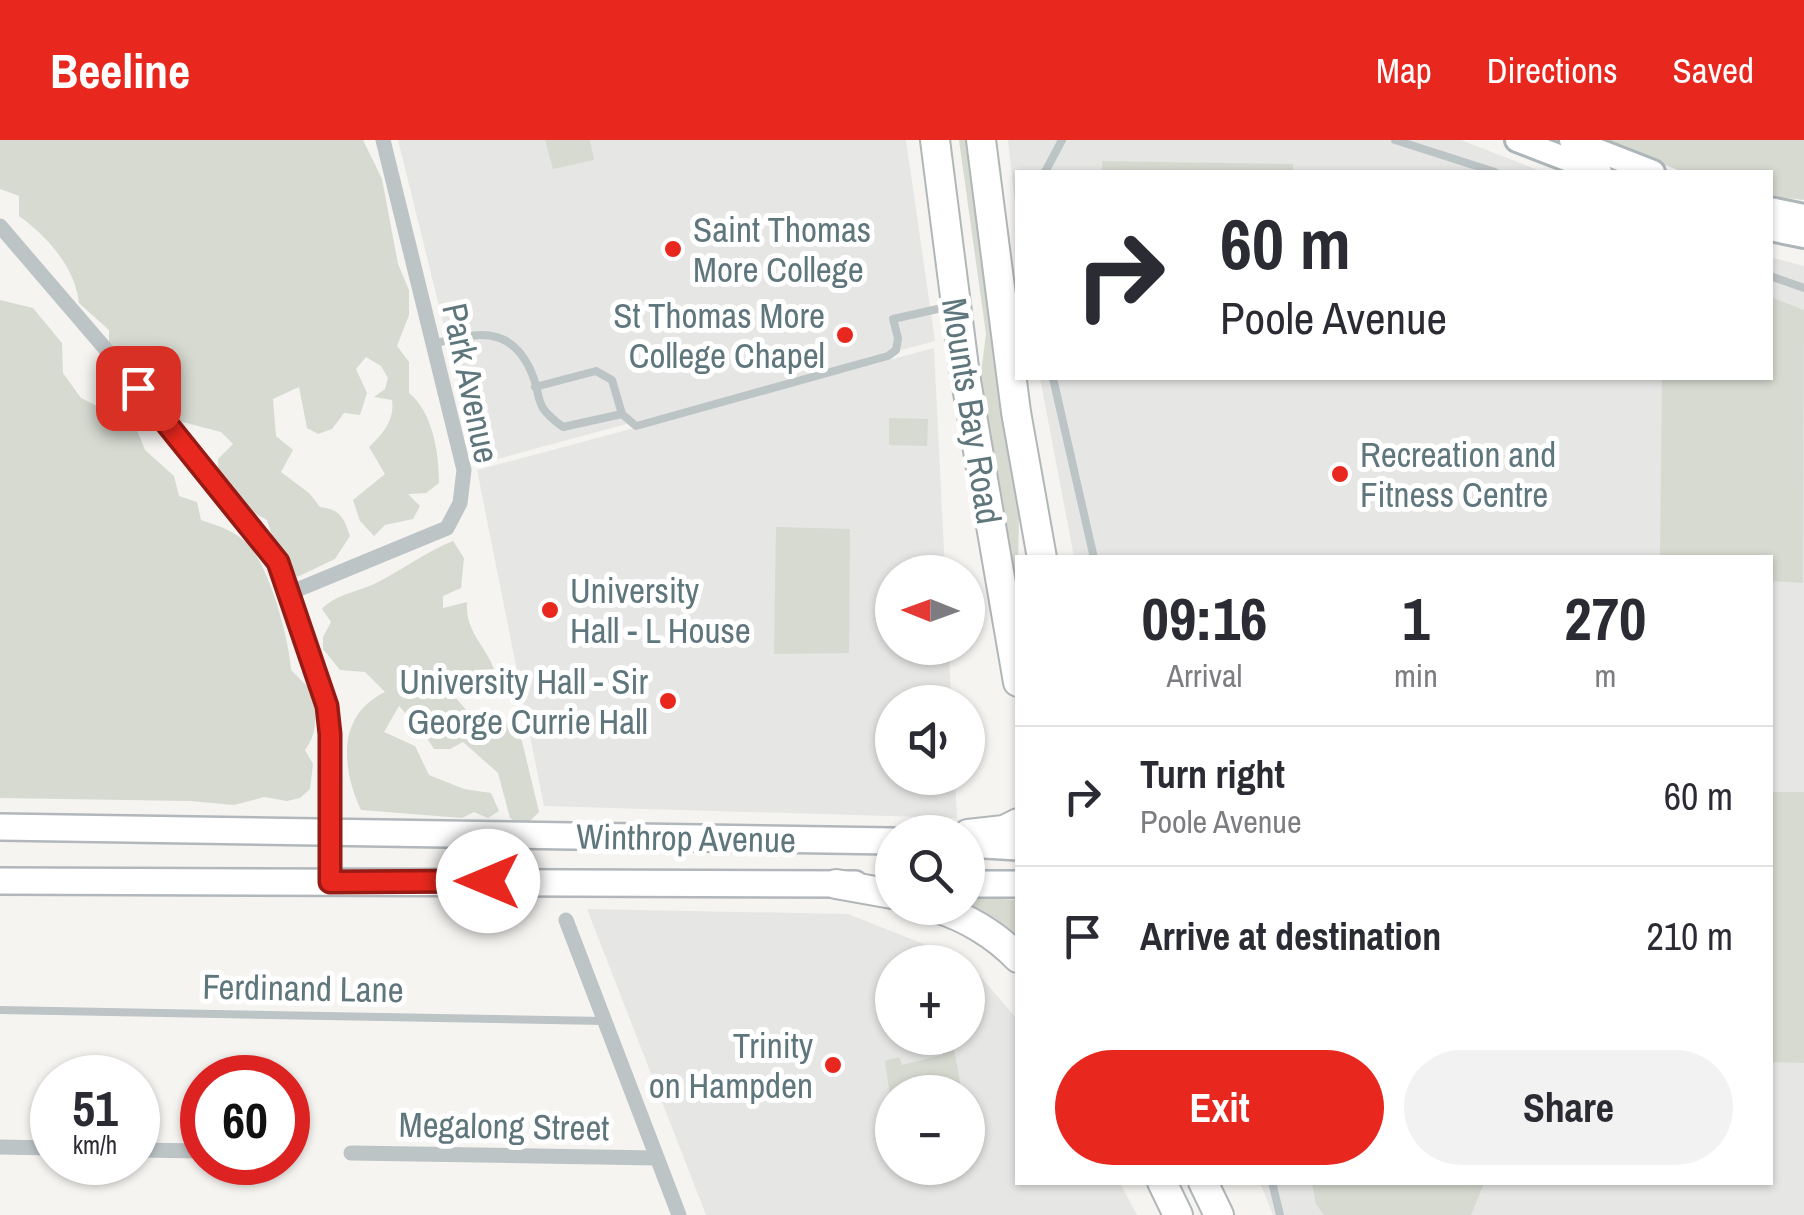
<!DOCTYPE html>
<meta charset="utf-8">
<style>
:root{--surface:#fff;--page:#f2f2f3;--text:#2b2b33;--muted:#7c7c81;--line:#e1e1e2;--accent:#e8281e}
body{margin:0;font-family:"Archivo Narrow",sans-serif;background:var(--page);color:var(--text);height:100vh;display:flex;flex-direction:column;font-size:38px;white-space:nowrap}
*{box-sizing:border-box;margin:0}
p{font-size:32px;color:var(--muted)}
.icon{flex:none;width:55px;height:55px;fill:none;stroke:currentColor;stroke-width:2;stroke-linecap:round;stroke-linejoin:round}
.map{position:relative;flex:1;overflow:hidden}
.sheet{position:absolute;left:1015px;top:415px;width:758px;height:630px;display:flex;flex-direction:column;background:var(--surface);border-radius:0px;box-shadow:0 2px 8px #0004}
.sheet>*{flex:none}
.hud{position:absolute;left:1015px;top:30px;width:758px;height:210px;border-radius:0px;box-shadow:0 2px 8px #0004;background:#fff;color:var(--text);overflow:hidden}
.needle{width:65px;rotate:271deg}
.buttons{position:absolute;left:875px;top:415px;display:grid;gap:20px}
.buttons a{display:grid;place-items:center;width:110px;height:110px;border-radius:50%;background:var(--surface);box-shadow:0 2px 8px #0004;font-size:50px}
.speed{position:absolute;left:30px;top:915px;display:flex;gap:20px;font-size:50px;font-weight:700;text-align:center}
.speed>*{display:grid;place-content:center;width:130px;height:130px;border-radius:50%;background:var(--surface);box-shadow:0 2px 8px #0004;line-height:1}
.speed small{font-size:25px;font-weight:400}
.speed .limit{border:15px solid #d22;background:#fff;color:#111}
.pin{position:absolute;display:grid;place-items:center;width:85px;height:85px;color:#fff;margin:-42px;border-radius:20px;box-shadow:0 5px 15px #0006}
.me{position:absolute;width:110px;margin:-55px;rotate:270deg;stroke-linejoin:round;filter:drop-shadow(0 0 8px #0008)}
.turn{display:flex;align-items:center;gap:35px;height:210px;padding:0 40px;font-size:45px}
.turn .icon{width:130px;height:130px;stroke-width:2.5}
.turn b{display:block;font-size:70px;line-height:85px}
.eta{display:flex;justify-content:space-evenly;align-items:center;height:170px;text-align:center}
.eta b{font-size:60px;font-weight:800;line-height:70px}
.button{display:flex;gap:20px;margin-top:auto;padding:20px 40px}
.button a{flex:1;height:115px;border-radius:60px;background:var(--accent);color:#fff;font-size:40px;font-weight:800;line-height:115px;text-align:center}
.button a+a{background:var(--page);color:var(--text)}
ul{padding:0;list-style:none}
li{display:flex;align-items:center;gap:30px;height:140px;padding:0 40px;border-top:2px solid var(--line)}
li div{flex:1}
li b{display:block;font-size:38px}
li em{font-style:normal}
header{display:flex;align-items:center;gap:60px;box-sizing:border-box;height:140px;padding:0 50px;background:var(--accent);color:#fff}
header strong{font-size:48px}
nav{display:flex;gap:55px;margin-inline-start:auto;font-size:35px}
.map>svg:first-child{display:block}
.built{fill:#e6e6e5;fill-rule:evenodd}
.green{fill:#d6dad0}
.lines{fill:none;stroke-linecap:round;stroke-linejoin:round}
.secondary-casing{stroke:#adb6b9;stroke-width:28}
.primary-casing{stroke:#b1b7ba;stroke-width:30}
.trunk-casing{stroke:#b1b6b8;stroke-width:32}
.service{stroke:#bdc4c6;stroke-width:8}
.minor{stroke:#bdc4c6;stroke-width:15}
.secondary{stroke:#fff;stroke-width:22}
.primary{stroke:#fff;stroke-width:25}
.trunk{stroke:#fff;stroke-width:28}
.route-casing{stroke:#971a14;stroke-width:25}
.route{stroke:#e8281e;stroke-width:18}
.poi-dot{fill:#e8281e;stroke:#fff;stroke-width:4}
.labels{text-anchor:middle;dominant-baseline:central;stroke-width:10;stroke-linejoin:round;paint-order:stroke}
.poi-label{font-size:35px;fill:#5f767d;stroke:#fff;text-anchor:start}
.street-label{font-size:35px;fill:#5f767d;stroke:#fff}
</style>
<header>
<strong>Beeline</strong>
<nav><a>Map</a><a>Directions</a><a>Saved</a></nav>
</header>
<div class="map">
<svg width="1804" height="1075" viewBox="0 0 1804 1075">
<rect width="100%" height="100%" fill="#f5f4f1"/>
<g class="built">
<path d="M398 0H906L935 201 478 324Z"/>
<path d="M1008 0H1461L1543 32H1018L1017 82Z"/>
<path d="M1770 117 1804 126V1075H1273L1260 1043 1770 1042V418L1074 417 1040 238H1770Z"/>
<path d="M934 208 945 432H892V508H949L951 562H892V638H955L957 678 544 666 477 330Z"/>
<path d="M587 769 848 774 967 821 1017 879 1018 1042 1120 1043 1137 1075H706ZM892 822H968V898H892ZM892 952H968V1028H892Z"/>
</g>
<g class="green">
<path d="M0 0H363L382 39 398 124 409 150V175L397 206 409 222V253C433 272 439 314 439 343L426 353 408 354 420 366 413 379 385 385 374 396 360 381 353 360 385 334 369 307C383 294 395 280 392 260L374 257 385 249 388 238 381 226 366 217 356 229 367 253 360 275 344 273 332 289 318 294 307 288 299 247 273 259 276 296 293 310 281 332 309 353 320 367C340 369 344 378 350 396L335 419 297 437 278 414 267 380 250 371 220 344 218 319 233 304 221 292 175 280 174 265 158 259 148 242 109 206V190L79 163C75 127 47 96 19 76V56L0 49Z"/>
<path d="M545 0H590L594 20 553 29Z"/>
<path d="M959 0H967L1019 371 1017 484 978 256 986 194Z"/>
<path d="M1600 0H1804V60L1770 56V32H1683Z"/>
<path d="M1102 21 1293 24V32H1102Z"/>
<path d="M1770 157 1804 170 1803 443 1770 441V418L1660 417 1662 238H1770Z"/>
<path d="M0 160 33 168 62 203 63 233 81 258 135 285 145 310 174 336 179 356 197 362 201 380C219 386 235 391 249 405 270 430 289 498 291 530L315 554C316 574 318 593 305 610L313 624 310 649 300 658 287 661 264 657 234 665 190 661 0 658Z"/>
<path d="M889 278 928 279 927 306 889 305Z"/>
<path d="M776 387 850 389 849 513 774 514Z"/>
<path d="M453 401 464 418 461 448 443 456V468L467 462C465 491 484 503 494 529L475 530 467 550H449L467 571 502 576 522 601 539 672 524 687 510 678 498 633 463 602 450 609H434L425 595 399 566 384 592 415 606 429 635 464 649 491 653 499 671 488 678 474 672 462 678 361 670C341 627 337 575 385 552L365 532 340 530 323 509V497L331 482 322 469C335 454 362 451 380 441 405 428 426 412 453 401Z"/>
<path d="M1770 652H1804V923L1770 922Z"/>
<path d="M968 757 1017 760V803L968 768Z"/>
<path d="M953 904 962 952H892V969L885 921 899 917 902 925 942 915 941 906Z"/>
<path d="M1312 1043V1042L1484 1043 1471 1075H1324L1316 1064Z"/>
</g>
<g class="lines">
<defs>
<g id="secondary">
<path d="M1517 0 1600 32"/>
<path d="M1571 0 1653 32"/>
<path d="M1770 69 1804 76"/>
<path d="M1770 89 1804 96"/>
</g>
<g id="primary">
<path d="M0 687 892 701"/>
<path d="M968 704 1018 707"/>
<path d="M0 741 855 744"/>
<path d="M968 744H1018"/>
</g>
<g id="trunk">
<path d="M935 0 965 235 1018 542"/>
<path d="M981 0 1016 272 1042 418"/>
<path d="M968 694 1004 690 1018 683"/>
<path d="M836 744 892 754"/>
<path d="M936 768C966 777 996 795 1018 818"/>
<path d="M1162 1042 1178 1075"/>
<path d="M1203 1042 1219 1075"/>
</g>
</defs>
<use href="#secondary" class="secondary-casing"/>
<use href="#primary" class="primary-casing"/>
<use href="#trunk" class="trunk-casing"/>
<g class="service">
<path d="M1395 0 1495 32"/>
<path d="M1045 32 1062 0"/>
<path d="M1770 136 1804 148"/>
<path d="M433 204C472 194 507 183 529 227 545 259 529 262 563 287L622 274 636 286 888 216 896 210 898 198 893 179 951 166"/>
<path d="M1053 238 1094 418"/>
<path d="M535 247 596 231 612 240 622 274"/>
<path d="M0 870 604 881"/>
<path d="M1272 1042 1280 1075"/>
</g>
<g class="minor">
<path d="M0 86 139 248 278 422 327 566 331 594 329 742"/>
<path d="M287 454 447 388 460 363 464 330 383 0"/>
<path d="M566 780 679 1075"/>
<path d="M0 1007 52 1008"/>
<path d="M138 1010 202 1011"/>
<path d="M351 1013 656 1018"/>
</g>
<use href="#secondary" class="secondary"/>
<use href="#primary" class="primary"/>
<use href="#trunk" class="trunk"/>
</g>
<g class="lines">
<defs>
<path id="route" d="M138 248 278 422 327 566 330 594V742L488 741"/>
</defs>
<use href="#route" class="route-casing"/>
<use href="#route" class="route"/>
</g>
<g class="poi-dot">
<circle cx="673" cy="109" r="10"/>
<circle cx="845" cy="195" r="10"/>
<circle cx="1340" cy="334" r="10"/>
<circle cx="550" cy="470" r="10"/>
<circle cx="668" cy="561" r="10"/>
<circle cx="833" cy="925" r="10"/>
</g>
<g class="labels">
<g class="poi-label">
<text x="693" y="89">Saint Thomas<tspan x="693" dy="40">More College</tspan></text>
<text x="825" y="175" text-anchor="end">St Thomas More<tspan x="825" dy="40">College Chapel</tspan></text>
<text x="1360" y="314">Recreation and<tspan x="1360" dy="40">Fitness Centre</tspan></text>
<text x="570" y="450">University<tspan x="570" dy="40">Hall - L House</tspan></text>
<text x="648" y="541" text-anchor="end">University Hall - Sir<tspan x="648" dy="40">George Currie Hall</tspan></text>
<text x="813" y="905" text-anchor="end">Trinity<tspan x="813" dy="40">on Hampden</tspan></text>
</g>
<g class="street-label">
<text transform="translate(471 243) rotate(78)">Park Avenue</text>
<text transform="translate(972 271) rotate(81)">Mounts Bay Road</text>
<text transform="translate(686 698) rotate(1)">Winthrop Avenue</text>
<text transform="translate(303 848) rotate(1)">Ferdinand Lane</text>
<text transform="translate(504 986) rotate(1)">Megalong Street</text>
</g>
</g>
</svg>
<div class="buttons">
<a><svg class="needle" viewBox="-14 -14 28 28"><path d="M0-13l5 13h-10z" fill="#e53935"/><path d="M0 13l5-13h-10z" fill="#7c7c81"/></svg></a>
<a><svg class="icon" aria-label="sound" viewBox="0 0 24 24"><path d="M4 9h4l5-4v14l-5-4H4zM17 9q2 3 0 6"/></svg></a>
<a><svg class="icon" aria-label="search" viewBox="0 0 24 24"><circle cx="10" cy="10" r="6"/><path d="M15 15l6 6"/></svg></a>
<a>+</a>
<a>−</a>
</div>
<div class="speed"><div>51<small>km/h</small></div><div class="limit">60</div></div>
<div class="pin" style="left:138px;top:248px;background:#d93025"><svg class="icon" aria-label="arrive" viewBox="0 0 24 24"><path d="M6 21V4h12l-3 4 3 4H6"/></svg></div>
<svg class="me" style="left:488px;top:741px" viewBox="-20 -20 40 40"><circle r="19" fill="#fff"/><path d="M0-13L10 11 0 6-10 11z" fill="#e8281e"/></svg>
<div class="hud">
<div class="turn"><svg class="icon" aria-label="right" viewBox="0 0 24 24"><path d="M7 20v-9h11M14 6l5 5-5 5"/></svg><div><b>60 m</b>Poole Avenue</div></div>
</div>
<section class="sheet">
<div class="eta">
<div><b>09:16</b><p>Arrival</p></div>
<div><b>1</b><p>min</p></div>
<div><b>270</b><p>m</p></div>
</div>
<ul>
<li><svg class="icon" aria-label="right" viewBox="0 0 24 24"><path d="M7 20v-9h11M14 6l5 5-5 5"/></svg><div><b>Turn right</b><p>Poole Avenue</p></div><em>60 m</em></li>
<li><svg class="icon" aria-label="arrive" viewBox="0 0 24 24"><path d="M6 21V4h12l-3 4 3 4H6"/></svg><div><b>Arrive at destination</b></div><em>210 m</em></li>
</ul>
<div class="button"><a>Exit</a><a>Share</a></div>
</section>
</div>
